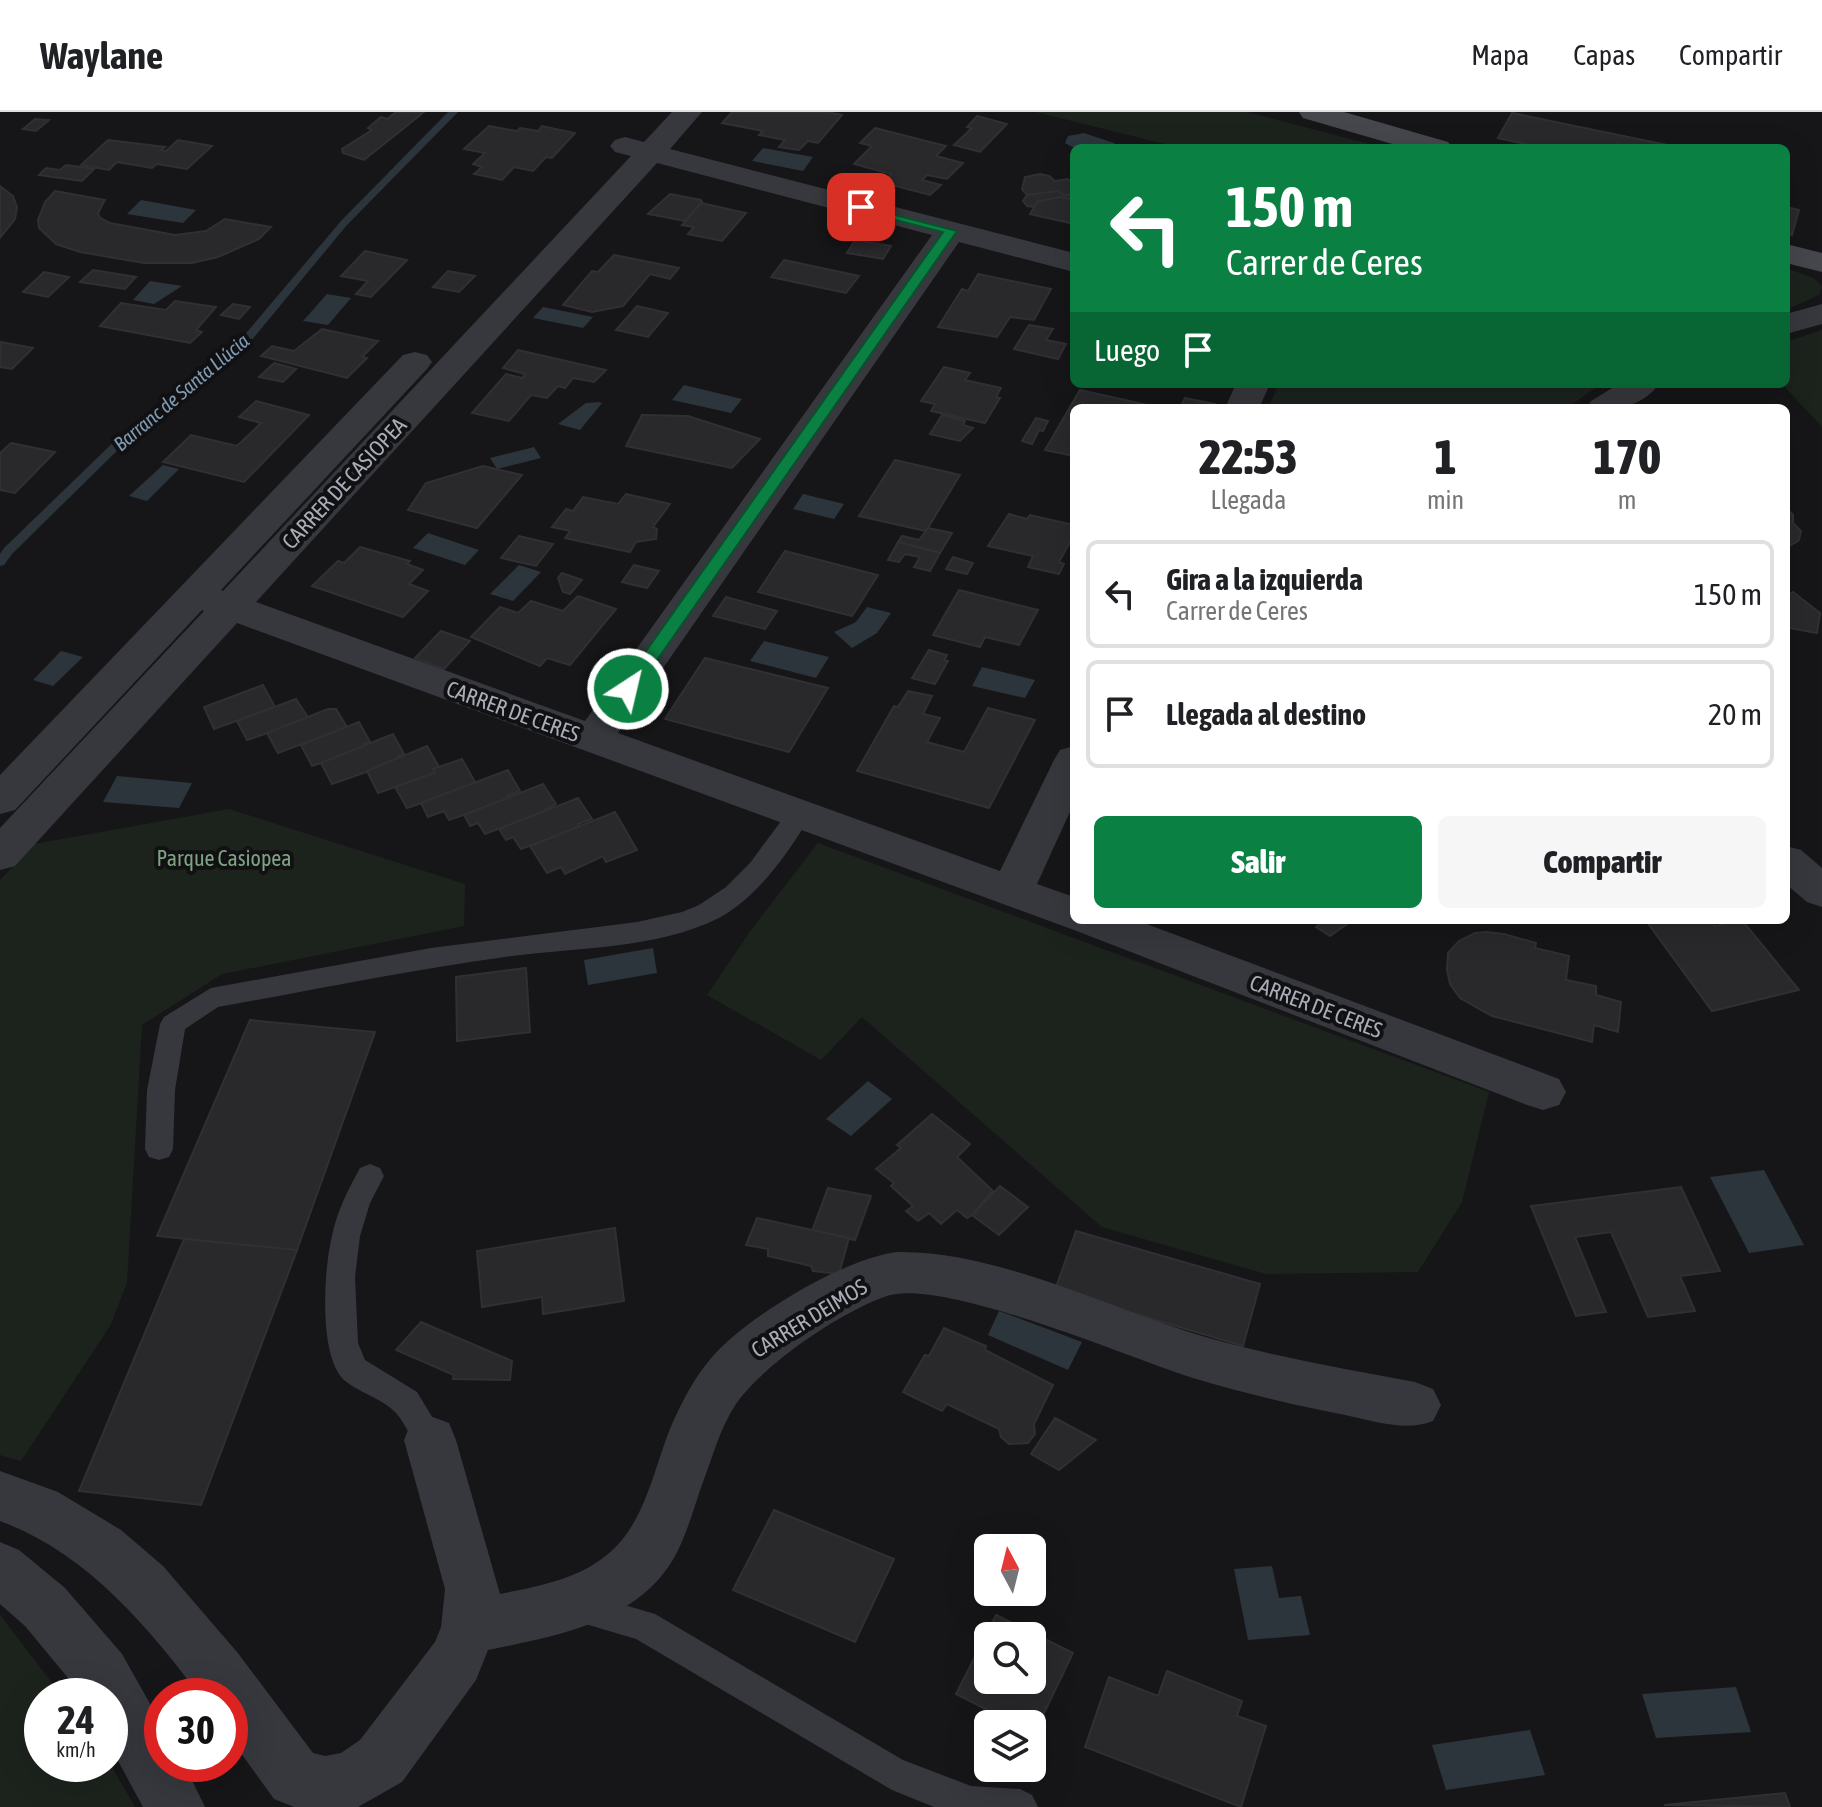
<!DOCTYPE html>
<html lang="es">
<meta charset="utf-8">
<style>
:root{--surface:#fff;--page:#f6f6f6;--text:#202124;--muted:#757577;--line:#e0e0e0;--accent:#0b8043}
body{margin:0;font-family:"Asap Condensed",sans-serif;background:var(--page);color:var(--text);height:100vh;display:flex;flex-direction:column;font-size:30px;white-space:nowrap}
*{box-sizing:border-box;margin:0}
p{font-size:26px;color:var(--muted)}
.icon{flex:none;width:44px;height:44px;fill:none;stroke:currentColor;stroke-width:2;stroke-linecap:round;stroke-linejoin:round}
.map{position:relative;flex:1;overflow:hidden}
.details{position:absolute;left:1070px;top:292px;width:720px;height:520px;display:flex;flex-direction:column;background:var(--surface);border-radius:12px;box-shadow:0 8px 32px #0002}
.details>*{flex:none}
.guide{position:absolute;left:1070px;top:32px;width:720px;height:244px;border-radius:12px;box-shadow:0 8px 32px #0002;background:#0b8043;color:#fff;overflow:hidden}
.needle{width:52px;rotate:353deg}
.fabs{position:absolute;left:974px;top:1422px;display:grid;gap:16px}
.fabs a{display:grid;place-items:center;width:72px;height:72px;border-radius:12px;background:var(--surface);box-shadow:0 8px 32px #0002;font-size:40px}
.speed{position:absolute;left:24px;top:1566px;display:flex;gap:16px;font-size:40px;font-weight:700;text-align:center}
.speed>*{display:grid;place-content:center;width:104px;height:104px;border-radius:50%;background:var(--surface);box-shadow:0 8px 32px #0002;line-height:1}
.speed small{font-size:20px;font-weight:400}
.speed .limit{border:12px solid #d22;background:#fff;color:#111}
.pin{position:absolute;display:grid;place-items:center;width:68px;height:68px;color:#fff;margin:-34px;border-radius:16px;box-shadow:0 4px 12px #0006}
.me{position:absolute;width:88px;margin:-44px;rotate:35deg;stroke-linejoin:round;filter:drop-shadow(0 0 6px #0008)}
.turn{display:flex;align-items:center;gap:28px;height:168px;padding:0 24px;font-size:36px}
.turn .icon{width:104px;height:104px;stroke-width:2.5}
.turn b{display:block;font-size:56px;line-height:68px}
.then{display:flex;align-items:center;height:76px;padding:0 24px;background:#0003;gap:16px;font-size:30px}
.eta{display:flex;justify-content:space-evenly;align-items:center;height:136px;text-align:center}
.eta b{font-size:48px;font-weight:800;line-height:56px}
.action{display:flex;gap:16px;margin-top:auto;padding:16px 24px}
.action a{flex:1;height:92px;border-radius:12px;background:var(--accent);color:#fff;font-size:32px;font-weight:800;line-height:92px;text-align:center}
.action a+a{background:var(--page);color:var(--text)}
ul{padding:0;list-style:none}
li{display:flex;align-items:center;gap:24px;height:108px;margin:0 16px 12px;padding:0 8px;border:4px solid var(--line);border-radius:12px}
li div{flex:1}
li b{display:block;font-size:30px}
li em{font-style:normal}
header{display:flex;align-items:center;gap:48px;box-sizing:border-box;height:112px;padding:0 40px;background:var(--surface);border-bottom:2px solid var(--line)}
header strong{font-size:38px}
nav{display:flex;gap:44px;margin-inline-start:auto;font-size:28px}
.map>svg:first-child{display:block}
.green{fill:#1c231d}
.water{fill:#2c353c}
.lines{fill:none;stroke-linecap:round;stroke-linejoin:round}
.stream{fill:#2c353c;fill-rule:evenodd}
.building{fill:#29292c;stroke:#303034;stroke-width:2;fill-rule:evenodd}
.lane{fill:#37383d;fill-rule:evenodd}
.street{fill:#37383d;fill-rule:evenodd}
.secondary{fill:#45474d;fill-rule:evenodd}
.route{fill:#0b8043;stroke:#07532c;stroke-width:2}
.labels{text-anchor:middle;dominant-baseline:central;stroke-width:8;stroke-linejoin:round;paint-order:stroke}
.far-water-label{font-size:20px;font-style:italic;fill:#7f9bb3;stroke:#111113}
.street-label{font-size:22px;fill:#a8adb8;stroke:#111113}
.park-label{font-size:22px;fill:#7fa381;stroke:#111113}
</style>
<header>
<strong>Waylane</strong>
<nav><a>Mapa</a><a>Capas</a><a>Compartir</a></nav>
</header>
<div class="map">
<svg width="1822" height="1695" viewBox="0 0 1822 1695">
<rect width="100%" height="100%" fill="#161618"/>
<g class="green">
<path d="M1036 0H1247L1385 36H1181Z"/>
<path d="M1786 156 1814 166 1822 175 1819 183 1786 198Z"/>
<path d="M1822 218V315L1782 272H1786V230Z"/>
<path d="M1279 272H1601L1567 296H1268Z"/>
<path d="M229 697 465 772 464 814 222 862 142 913 127 1171 110 1214 21 1349 0 1343V768L34 732Z"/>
<path d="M818 731 1489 980 1462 1090 1418 1160 1266 1162 1102 1115 862 905 821 948 707 883 751 818Z"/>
<path d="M0 1503 62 1584H42V1652H110L135 1695H0Z"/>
</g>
<g class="water">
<path d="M1084 21 1114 31 1118 36H1074L1065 31 1068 24Z"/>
<path d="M763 36 813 45 803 59 752 49Z"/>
<path d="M141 88 196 98 183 111 127 102Z"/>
<path d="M150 169 182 174 154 192 133 188Z"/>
<path d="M327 182 351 186 328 213 303 209Z"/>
<path d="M543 195 593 205 583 216 533 206Z"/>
<path d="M684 273 742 287 731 301 672 288Z"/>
<path d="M599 290 602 291 580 318 558 312 586 291Z"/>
<path d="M534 335 541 346 497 357 490 346Z"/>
<path d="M163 353 179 357 147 389 129 384Z"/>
<path d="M803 382 844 392 834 407 793 397Z"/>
<path d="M428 421 479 438 465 453 413 436Z"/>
<path d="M519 453 541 460 513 489 490 482Z"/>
<path d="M867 495 891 501 877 521 852 536 834 520 856 510Z"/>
<path d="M764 529 829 545 816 566 750 549Z"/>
<path d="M61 539 83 545 53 574 33 568Z"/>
<path d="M982 555 1035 568 1025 586 972 574Z"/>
<path d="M117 664 192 671 179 696 103 690Z"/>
<path d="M653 836 657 861 588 873 584 848Z"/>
<path d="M868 969 892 987 851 1024 826 1007Z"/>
<path d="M1764 1058 1804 1133 1749 1141 1710 1065Z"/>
<path d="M999 1199 1082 1230 1068 1258 988 1223Z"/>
<path d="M1272 1454 1279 1486 1301 1484 1310 1523 1248 1528 1234 1457Z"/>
<path d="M1736 1575 1751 1620 1656 1626 1642 1582Z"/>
<path d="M1530 1618 1545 1663 1446 1678 1432 1633Z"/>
</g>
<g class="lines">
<path class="stream" d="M448 0H458L347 113 250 230 131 325 12 442 4 453 0 454V442L4 436 123 321 242 226 341 109Z"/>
</g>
<g class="building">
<path d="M396 0H424L364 48 343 41 342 37 372 18 368 16 381 5 387 7Z"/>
<path d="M732 0H826L842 3 818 31 808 29 799 38 779 35 785 28 759 23 763 19 722 11Z"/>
<path d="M1512 1 1672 34 1543 36 1498 26Z"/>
<path d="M977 4 1007 12 980 40 954 33 972 16 967 15Z"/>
<path d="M35 7 49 8 36 19 23 17Z"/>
<path d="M489 14 517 19 520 16 538 19 542 14 575 21 552 46 546 45 533 59 514 55 502 68 474 62 482 55 473 52 485 41 464 37Z"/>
<path d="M875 16 946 34 936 44 963 51 947 67 927 63 922 68 941 73 930 83 884 71 891 62 854 52 872 34 860 31Z"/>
<path d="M108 28 165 35 161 38 166 39 178 28 212 34 187 57 157 52 152 56 117 50 109 58 81 53Z"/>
<path d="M66 53 94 57 82 69 39 63 46 56 60 58Z"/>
<path d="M1040 62 1049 64 1055 69 1068 67 1074 74V83H1063L1058 79 1027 83 1022 77 1025 65Z"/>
<path d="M0 74 13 84 17 95 15 107 0 126Z"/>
<path d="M55 79 105 88 98 101 100 106 110 111 175 123 206 119 225 107 271 115 259 127 218 145 192 151H144L80 140 56 132 39 116 38 108 45 90Z"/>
<path d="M1058 79 1063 83H1074V88L1059 85 1037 90 1034 95 1027 94 1023 89 1027 83Z"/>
<path d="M670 82 701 88 702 90 685 109 648 102Z"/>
<path d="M1059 85 1074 88V112L1030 102 1037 90Z"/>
<path d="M701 91 746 101 722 129 688 122 694 115 682 113Z"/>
<path d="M1786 95 1799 98 1792 123 1786 122Z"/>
<path d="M855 128 891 134 883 147 847 141Z"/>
<path d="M365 139 407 148 371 185 356 182 368 169 341 164Z"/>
<path d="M614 143 679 156 670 167 650 162 623 194 592 200 563 193 592 159 598 160Z"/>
<path d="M784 148 859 164 846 181 771 165Z"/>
<path d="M93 158 136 165 125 177 80 170Z"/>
<path d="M448 159 475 164 459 180 433 175Z"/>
<path d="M44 160 69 165 48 185 23 180Z"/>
<path d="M978 162 1051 177 1034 208 1010 205 997 225 938 215 962 177 968 179Z"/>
<path d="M175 189 216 195 196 218 202 220 190 231 100 214 121 191 166 198Z"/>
<path d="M233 192 250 195 239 207 221 203Z"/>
<path d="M637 194 668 201 648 225 616 218Z"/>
<path d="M1029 213 1053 217 1046 228 1066 232 1058 247 1014 237Z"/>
<path d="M322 217 378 229 362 245 367 246 347 266 261 244 272 234 294 239Z"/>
<path d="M1 230 33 236 12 257 0 255Z"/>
<path d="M518 238 606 258 594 270 573 266 565 276 558 274 547 286 531 283 509 309 472 301 506 262 522 266 525 262 503 256Z"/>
<path d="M274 251 296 257 283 270 259 265Z"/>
<path d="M944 255 970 261 965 268 1001 276 996 285 1000 286 985 311 931 299 935 292 921 289Z"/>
<path d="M1080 278 1161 296H1074V344L1045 338Z"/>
<path d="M1185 286 1215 292 1214 296H1180Z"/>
<path d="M256 289 309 303 244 370 163 350 191 323 237 334 261 311 239 305Z"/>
<path d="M642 303 688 304 760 327 732 356 626 334Z"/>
<path d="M942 303 965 309 963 313 973 316 960 329 930 322Z"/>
<path d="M1036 306 1048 309 1043 319 1039 318 1032 332 1022 329Z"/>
<path d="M11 331 55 340 15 381 0 378V341Z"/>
<path d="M895 348 960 363 926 419 859 404Z"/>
<path d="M483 354 522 363 477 416 408 398 426 371Z"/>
<path d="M626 382 670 392 653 415 657 417 656 427 636 430 630 440 565 426 570 419 552 415 566 397 573 399 583 385 618 392Z"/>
<path d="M1786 396 1793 403V411L1801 419 1799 428 1786 436Z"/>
<path d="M1009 402 1027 407 1030 403 1074 413V423L1059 450 1064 452 1059 462 1028 455 1033 444 988 434Z"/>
<path d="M928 416 952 421 940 441 898 430 902 424 919 428Z"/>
<path d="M519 424 553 432 536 454 501 446Z"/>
<path d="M898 430 940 441 930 459 914 455 920 445 905 442 899 450 888 448Z"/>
<path d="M360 435 410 449 407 452 423 458 409 472 428 479 403 505 312 474 338 449 344 451Z"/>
<path d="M785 439 878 463 852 504 758 480Z"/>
<path d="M953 445 973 451 967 462 946 457Z"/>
<path d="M634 453 659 459 647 476 622 470Z"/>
<path d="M562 461 582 468 570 482 563 480 558 466Z"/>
<path d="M959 478 1038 498 1019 533 985 525 980 535 933 523Z"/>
<path d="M1793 480 1820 501 1817 521 1790 516 1786 511V484Z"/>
<path d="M578 484 616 497 570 553 547 546 540 554 471 525 500 495 518 501 531 489 563 499Z"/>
<path d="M726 485 777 499 765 517 713 504Z"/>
<path d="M441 519 470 529 444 557 415 546Z"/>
<path d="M929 538 947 543 944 548 948 549 935 572 912 566Z"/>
<path d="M705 546 828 576 789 640 665 607Z"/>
<path d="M263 573 275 595 214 617 204 595Z"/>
<path d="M908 579 932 584 923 602 940 606 927 630 964 640 988 596 1035 608 989 696 857 659 894 594 898 595Z"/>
<path d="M296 587 309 607 247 628 237 609Z"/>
<path d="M328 597H336L347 615 278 641 267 621Z"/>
<path d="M359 610 370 630 364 632 366 636 312 654 301 633Z"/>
<path d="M393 622 404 642 398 644 401 648 332 672 321 651Z"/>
<path d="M427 634 439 655 433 657 435 661 378 681 367 659Z"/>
<path d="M462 647 475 670 471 674 407 696 395 675 435 661 433 657Z"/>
<path d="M508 658 520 679 507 684 509 687 449 708 444 699 428 705 421 691Z"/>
<path d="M543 672 556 692 542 700 485 722 478 711 470 714 464 703Z"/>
<path d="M578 686 592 707 578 712 580 715 521 737 513 725 506 728 499 717Z"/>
<path d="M615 700 637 738 606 750 603 744 565 762 561 755 547 761 530 734Z"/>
<path d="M1319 808H1353L1330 824 1316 815 1321 810Z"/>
<path d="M1654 808H1711L1715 814 1742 808 1799 878 1712 899 1647 810Z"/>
<path d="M1487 820 1504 822 1536 831 1535 836 1569 844 1566 868 1596 874V883L1621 890 1618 920 1594 913 1592 930 1492 904 1460 886 1450 872 1447 858 1448 841 1459 829 1475 821Z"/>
<path d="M526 856 530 920 457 929 456 865Z"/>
<path d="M250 908 375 920 297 1138 157 1124Z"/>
<path d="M932 1002 970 1032 957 1045 993 1079 972 1103 967 1106 957 1098 941 1112 929 1101 918 1109 906 1099 913 1094 891 1074 894 1071 876 1057 901 1036 897 1033Z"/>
<path d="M1000 1074 1028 1095 999 1123 972 1103Z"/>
<path d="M1681 1075 1720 1159 1680 1164 1695 1199 1648 1205 1611 1120 1575 1125 1606 1200 1576 1204 1531 1094Z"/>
<path d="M828 1076 871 1084 855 1128 812 1119Z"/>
<path d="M757 1106 849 1126 839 1162 813 1159 811 1154 768 1144V1137L746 1133Z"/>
<path d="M615 1116 624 1189 543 1202 542 1185 482 1195 477 1139Z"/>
<path d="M1076 1119 1260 1172 1243 1234 1055 1178Z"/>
<path d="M184 1127 297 1138 201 1393 79 1379Z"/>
<path d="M421 1210 512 1249 510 1268 453 1267 454 1263 396 1238Z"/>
<path d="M944 1216 986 1234 985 1238 1053 1273 1034 1312 1035 1322 1028 1331 1009 1332 1001 1325 999 1317 947 1292 942 1299 903 1280 925 1243 929 1244Z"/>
<path d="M1055 1306 1096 1328 1059 1358 1031 1342Z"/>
<path d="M774 1398 894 1447 855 1530 733 1478Z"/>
<path d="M996 1503 1073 1541 1034 1622 1032 1612H1015L956 1582ZM988 1524H1032V1568H988Z"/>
<path d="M1167 1559 1242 1589 1237 1604 1266 1614 1241 1695 1085 1635 1109 1565 1158 1584Z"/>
<path d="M1785 1681 1790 1695 1664 1693Z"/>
</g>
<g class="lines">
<g class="lane">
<path d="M799 694 808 697 811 703C789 740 758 785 719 806 655 838 574 835 505 845 409 858 313 878 218 895L185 917 175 978 173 1037 169 1045 159 1048 149 1045 145 1037 147 978 160 912 164 905 211 876 431 836 637 810 682 800 699 793 726 775 750 751 790 697Z"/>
<path d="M370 1052 380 1056 384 1064 370 1091 360 1124 355 1165 358 1231 365 1248 417 1280 446 1328 441 1338 430 1342C411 1335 409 1315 396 1301 382 1286 359 1281 344 1268 318 1243 324 1156 332 1124 337 1099 348 1078 360 1056Z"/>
<path d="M577 1479 655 1502 903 1648 971 1674 1020 1677 1032 1683 1038 1695H934L892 1678 636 1527 565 1506 561 1495 565 1484Z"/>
</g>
<g class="street">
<path d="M672 0H702L670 37 1074 141V160L959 130 618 621 1000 759 1054 648 1060 638 1074 634V691L1037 772 1074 785V808H1136L1559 967 1566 980 1559 993 1543 998 1527 993 1074 818 237 511 15 754 0 758V716L204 499 202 498 15 698 0 702V663L403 243 415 240 427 243 432 250 427 257 221 478 223 479 631 44 615 40 610 34 615 28 625 25 644 30ZM657 51 932 123 585 609 256 490Z"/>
<path d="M1822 192V212L1786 222V202Z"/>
<path d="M1236 272H1270L1259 296H1225Z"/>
<path d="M1619 272H1659C1640 298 1614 296 1586 296L1591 289Z"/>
<path d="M1786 734 1801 738 1822 756V795L1807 790 1786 772Z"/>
<path d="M897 1140C991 1138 1100 1192 1189 1220 1263 1243 1339 1256 1415 1270L1433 1277 1441 1293 1433 1309C1405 1320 1375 1309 1345 1303 1294 1293 1243 1281 1193 1266 1130 1246 942 1165 887 1184 840 1200 764 1252 736 1292 720 1316 713 1344 703 1370 691 1403 683 1441 658 1468 617 1514 546 1526 488 1538L476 1568 402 1670 358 1695H294L274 1687 230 1626V1584H200C147 1513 85 1440 0 1409V1359L58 1380 121 1418 163 1454 237 1540 313 1641 325 1644 341 1641 360 1628 435 1530 441 1515 445 1477 404 1328 411 1311 430 1304 449 1311 456 1328 500 1482C544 1473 591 1465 621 1429 648 1397 656 1350 672 1312 683 1288 695 1264 713 1244 748 1204 845 1146 897 1140Z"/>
<path d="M0 1430 19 1438 65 1476 122 1542 162 1613V1652H184L205 1695H143L110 1634V1584H83L25 1514 0 1492Z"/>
</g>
<g class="secondary">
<path d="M1299 0H1344L1448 30 1453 36H1406L1303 6Z"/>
<path d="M1786 132 1822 141V160L1786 151Z"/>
</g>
</g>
<path class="route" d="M856 93 957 119 634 581H622V573L943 120 856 98Z"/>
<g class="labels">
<g class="far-water-label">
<text transform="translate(181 280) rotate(-40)">Barranc de Santa Llúcia</text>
</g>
<g class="street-label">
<text transform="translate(344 371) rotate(-47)">CARRER DE CASIOPEA</text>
<text transform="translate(513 599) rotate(20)">CARRER DE CERES</text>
<text transform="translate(1316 894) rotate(21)">CARRER DE CERES</text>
<text transform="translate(809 1206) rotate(-31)">CARRER DEIMOS</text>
</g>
<g class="park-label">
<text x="224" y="746">Parque Casiopea</text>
</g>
</g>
</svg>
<div class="fabs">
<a><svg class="needle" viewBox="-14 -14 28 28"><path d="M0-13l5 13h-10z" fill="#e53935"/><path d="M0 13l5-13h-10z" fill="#757577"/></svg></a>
<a><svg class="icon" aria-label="search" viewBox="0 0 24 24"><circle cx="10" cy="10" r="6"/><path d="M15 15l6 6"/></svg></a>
<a><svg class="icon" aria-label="layers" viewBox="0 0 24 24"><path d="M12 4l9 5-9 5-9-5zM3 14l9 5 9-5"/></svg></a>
</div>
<div class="speed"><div>24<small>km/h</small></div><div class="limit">30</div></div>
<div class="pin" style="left:861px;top:95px;background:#d93025"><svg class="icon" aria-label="arrive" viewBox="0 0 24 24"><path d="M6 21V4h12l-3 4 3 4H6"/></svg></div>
<svg class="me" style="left:628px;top:577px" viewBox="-20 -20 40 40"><circle r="17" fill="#0b8043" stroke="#fff" stroke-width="3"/><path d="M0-11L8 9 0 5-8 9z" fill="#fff"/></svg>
<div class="guide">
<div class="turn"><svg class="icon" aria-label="left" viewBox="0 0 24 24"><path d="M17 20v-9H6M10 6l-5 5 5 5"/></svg><div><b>150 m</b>Carrer de Ceres</div></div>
<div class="then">Luego<svg class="icon" aria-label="arrive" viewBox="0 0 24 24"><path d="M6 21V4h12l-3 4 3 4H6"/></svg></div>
</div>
<section class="details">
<div class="eta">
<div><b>22:53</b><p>Llegada</p></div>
<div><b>1</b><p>min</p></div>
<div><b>170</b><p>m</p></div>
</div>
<ul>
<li><svg class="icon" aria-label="left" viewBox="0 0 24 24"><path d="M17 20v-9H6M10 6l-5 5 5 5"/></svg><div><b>Gira a la izquierda</b><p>Carrer de Ceres</p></div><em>150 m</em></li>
<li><svg class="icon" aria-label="arrive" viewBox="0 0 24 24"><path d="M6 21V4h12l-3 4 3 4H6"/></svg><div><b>Llegada al destino</b></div><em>20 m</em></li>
</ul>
<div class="action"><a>Salir</a><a>Compartir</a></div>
</section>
</div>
